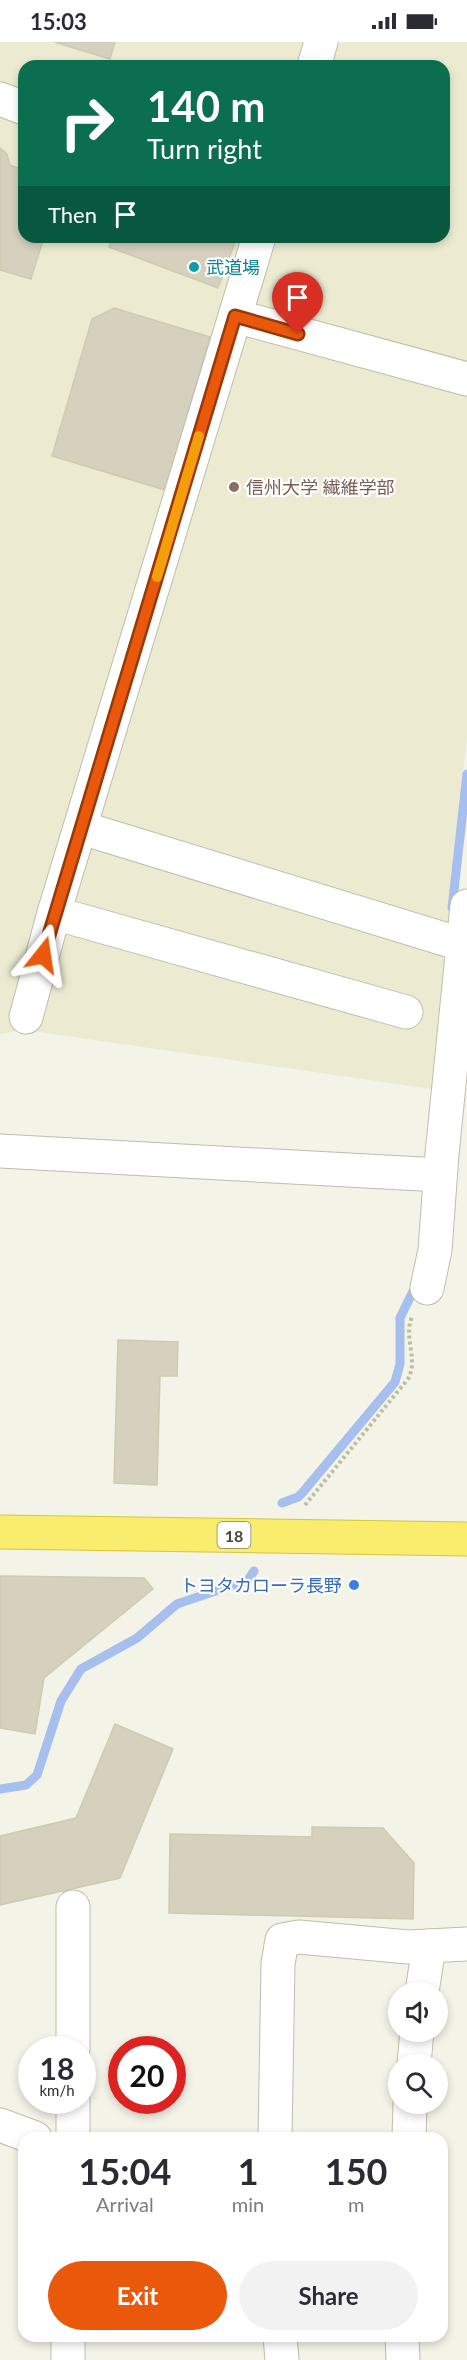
<!DOCTYPE html>
<meta charset="utf-8">
<style>
:root{--surface:#fff;--page:#f2f2f3;--text:#2b2b33;--muted:#7c7c81;--accent:#ea580c}
body{margin:0;font-family:Lato,"Noto Sans JP",sans-serif;background:var(--page);color:var(--text);height:100vh;display:flex;flex-direction:column;font-size:22px;white-space:nowrap}
*{box-sizing:border-box;margin:0}
p{font-size:20px;color:var(--muted)}
.icon{flex:none;width:33px;height:33px;fill:none;stroke:currentColor;stroke-width:2;stroke-linecap:round;stroke-linejoin:round}
.map{position:relative;flex:1;overflow:hidden}
.drawer{position:absolute;left:18px;top:2090px;width:430px;height:210px;display:flex;flex-direction:column;background:var(--surface);border-radius:18px;box-shadow:0 3px 9px #0003}
.drawer>*{flex:none}
.banner{position:absolute;left:18px;top:18px;width:432px;height:183px;border-radius:18px;box-shadow:0 3px 9px #0003;background:#0b6e4f;color:#fff;overflow:hidden}
.tools{position:absolute;left:388px;top:1940px;display:grid;gap:12px}
.tools a{display:grid;place-items:center;width:60px;height:60px;border-radius:50%;background:var(--surface);box-shadow:0 3px 9px #0003;font-size:30px}
.speed{position:absolute;left:18px;top:1994px;display:flex;gap:12px;font-size:30px;font-weight:700;text-align:center}
.speed>*{display:grid;place-content:center;width:78px;height:78px;border-radius:50%;background:var(--surface);box-shadow:0 3px 9px #0003;line-height:1}
.speed small{font-size:15px;font-weight:400}
.speed .limit{border:9px solid #d22;background:#fff;color:#111}
.pin{position:absolute;display:grid;place-items:center;width:51px;height:51px;color:#fff;margin:-62px -26px;border-radius:50% 50% 50% 0;rotate:-45deg;box-shadow:0 0 6px #0007}
.pin .icon{rotate:45deg}
.me{position:absolute;width:66px;margin:-33px;rotate:15deg;stroke-linejoin:round;filter:drop-shadow(0 0 4px #0008)}
.turn{display:flex;align-items:center;gap:21px;height:126px;padding:0 30px;font-size:27px}
.turn .icon{width:78px;height:78px;stroke-width:2.5}
.turn b{display:block;font-size:42px;line-height:51px}
.then{display:flex;align-items:center;height:57px;padding:0 30px;background:#0003;gap:12px;font-size:22px}
.eta{display:flex;justify-content:space-evenly;align-items:center;height:102px;text-align:center}
.eta b{font-size:36px;font-weight:700;line-height:42px}
.cta{display:flex;gap:12px;margin-top:auto;padding:12px 30px}
.cta a{flex:1;height:69px;border-radius:36px;background:var(--accent);color:#fff;font-size:24px;font-weight:700;line-height:69px;text-align:center}
.cta a+a{background:var(--page);color:var(--text)}
.status{display:flex;justify-content:space-between;align-items:center;height:42px;padding:0 30px;background:var(--surface);direction:ltr}
.status svg{height:16px;fill:currentColor}
.map>svg:first-child{display:block}
.education{fill:#ecebd2;fill-rule:evenodd}
.lines{fill:none;stroke-linecap:round;stroke-linejoin:round}
.stream{stroke:#a6bfee;stroke-width:9}
.building{fill:#d5d1be;stroke:#cfcbb1;stroke-width:1.5}
.minor-casing{stroke:#bfbdab;stroke-width:35}
.highway-casing{stroke:#d9c53c;stroke-width:35}
.path{stroke:#c0bc9c;stroke-width:4;stroke-dasharray:3 3;stroke-linecap:butt}
.minor{stroke:#fff;stroke-width:33}
.highway{stroke:#faec6d;stroke-width:33}
.route-casing{stroke:#983908;stroke-width:15}
.route{stroke:#ea580c;stroke-width:10}
.slow{stroke:#f59e0b;stroke-width:10}
.culture-dot{fill:#0f9aa8;stroke:#fff;stroke-width:2}
.education-dot{fill:#8d6e63;stroke:#fff;stroke-width:2}
.shop-dot{fill:#3f7fe0;stroke:#fff;stroke-width:2}
.labels{text-anchor:middle;dominant-baseline:central;stroke-width:4.5;stroke-linejoin:round;paint-order:stroke}
.shield{fill:#fff;stroke:#7e7c73;stroke-width:1.5}
.shield-label{font-size:16px;font-weight:bold;fill:#474437}
.culture-label{font-size:18px;fill:#0d838f;stroke:#fff;text-anchor:start}
.education-label{font-size:18px;fill:#785e54;stroke:#fff;text-anchor:start}
.shop-label{font-size:18px;fill:#366cbe;stroke:#fff;text-anchor:end}
</style>
<div class="status"><b>15:03</b><svg viewBox="0 0 49 12"><path d="M0 12V9h3v3zM5 12V6h3v6zM10 12V3h3v9zM15 12V0h3v12zM26 1h20v11H26zM47 4h2v5h-2z"/></svg></div>
<div class="map">
<svg width="467" height="2318" viewBox="0 0 467 2318">
<rect width="100%" height="100%" fill="#f3f3e8"/>
<path class="education" d="M0 0H467V694L431 1047 25 988 0 992ZM24 24H444V195H24Z"/>
<g class="lines">
<g class="stream">
<path d="M452 866 467 732"/>
<path d="M282 1461 298 1455 303 1450 395 1340 400 1322V1276L416 1243"/>
<path d="M0 1747 26 1743 37 1733 61 1659 81 1627 137 1596 177 1562 248 1538 254 1529"/>
</g>
</g>
<g class="building">
<path d="M54 0H115L110 17Z"/>
<path d="M0 106 7 112 10 123 24 128V195H44L31 237 0 228Z"/>
<path d="M112 195H237L218 246 109 205Z"/>
<path d="M114 266 210 295 165 448 52 414 92 277Z"/>
<path d="M118 1298 178 1300 177 1334H160L157 1443 114 1441Z"/>
<path d="M0 1534 144 1536 153 1547 44 1636 35 1692 0 1686Z"/>
<path d="M115 1682 173 1707 120 1836 0 1863V1794L76 1776Z"/>
<path d="M312 1785 383 1786 414 1821 413 1877 169 1871 170 1792 312 1795Z"/>
</g>
<g class="lines">
<defs>
<g id="minor">
<path d="M314 24 321 0"/>
<path d="M0 57 24 66"/>
<path d="M235 274 467 337"/>
<path d="M82 786 467 904"/>
<path d="M54 871 406 970"/>
<path d="M26 975 54 871 259 195"/>
<path d="M0 1109 440 1133"/>
<path d="M427 1246 435 1208 442 1112 467 864"/>
<path d="M73 1865V2007"/>
<path d="M422 1950 429 1904"/>
<path d="M414 2022 417 1989"/>
<path d="M0 2083 35 2096"/>
<path d="M73 2096V2058"/>
<path d="M275 2096 278 1922 282 1898 299 1895 408 1905 467 1902"/>
<path d="M409 2096 410 2061"/>
<path d="M280 2294 282 2318"/>
<path d="M402 2294 403 2318"/>
<path d="M68 2318V2294"/>
</g>
<path id="highway" d="M0 1490 467 1497"/>
</defs>
<use href="#minor" class="minor-casing"/>
<use href="#highway" class="highway-casing"/>
<path class="path" d="M305 1463 408 1337C419 1317 403 1296 412 1275"/>
<use href="#minor" class="minor"/>
<use href="#highway" class="highway"/>
</g>
<g class="lines">
<defs>
<path id="route" d="M43 913 235 274 298 292"/>
</defs>
<use href="#route" class="route-casing"/>
<use href="#route" class="route"/>
<path class="slow" d="M157 535 199 394"/>
</g>
<circle class="culture-dot" cx="194" cy="225" r="6"/>
<circle class="education-dot" cx="234" cy="445" r="6"/>
<circle class="shop-dot" cx="354" cy="1543" r="6"/>
<g class="labels">
<rect class="shield" x="217.5" y="1480" width="33" height="26" rx="4.5"/>
<g class="shield-label">
<text x="234" y="1493">18</text>
</g>
<g class="culture-label">
<text x="206" y="225">武道場</text>
</g>
<g class="education-label">
<text x="246" y="445">信州大学 繊維学部</text>
</g>
<g class="shop-label">
<text x="342" y="1543">トヨタカローラ長野</text>
</g>
</g>
</svg>
<div class="tools">
<a><svg class="icon" aria-label="sound" viewBox="0 0 24 24"><path d="M4 9h4l5-4v14l-5-4H4zM17 9q2 3 0 6"/></svg></a>
<a><svg class="icon" aria-label="search" viewBox="0 0 24 24"><circle cx="10" cy="10" r="6"/><path d="M15 15l6 6"/></svg></a>
</div>
<div class="speed"><div>18<small>km/h</small></div><div class="limit">20</div></div>
<div class="pin" style="left:298px;top:292px;background:#d93025"><svg class="icon" aria-label="arrive" viewBox="0 0 24 24"><path d="M6 21V4h12l-3 4 3 4H6"/></svg></div>
<svg class="me" style="left:43px;top:913px" viewBox="-20 -20 40 40"><path d="M0-17L14 15 0 8-14 15z" fill="#ea580c" stroke="#fff" stroke-width="4"/></svg>
<div class="banner">
<div class="turn"><svg class="icon" aria-label="right" viewBox="0 0 24 24"><path d="M7 20v-9h11M14 6l5 5-5 5"/></svg><div><b>140 m</b>Turn right</div></div>
<div class="then">Then<svg class="icon" aria-label="arrive" viewBox="0 0 24 24"><path d="M6 21V4h12l-3 4 3 4H6"/></svg></div>
</div>
<section class="drawer">
<div class="eta">
<div><b>15:04</b><p>Arrival</p></div>
<div><b>1</b><p>min</p></div>
<div><b>150</b><p>m</p></div>
</div>
<div class="cta"><a>Exit</a><a>Share</a></div>
</section>
</div>
